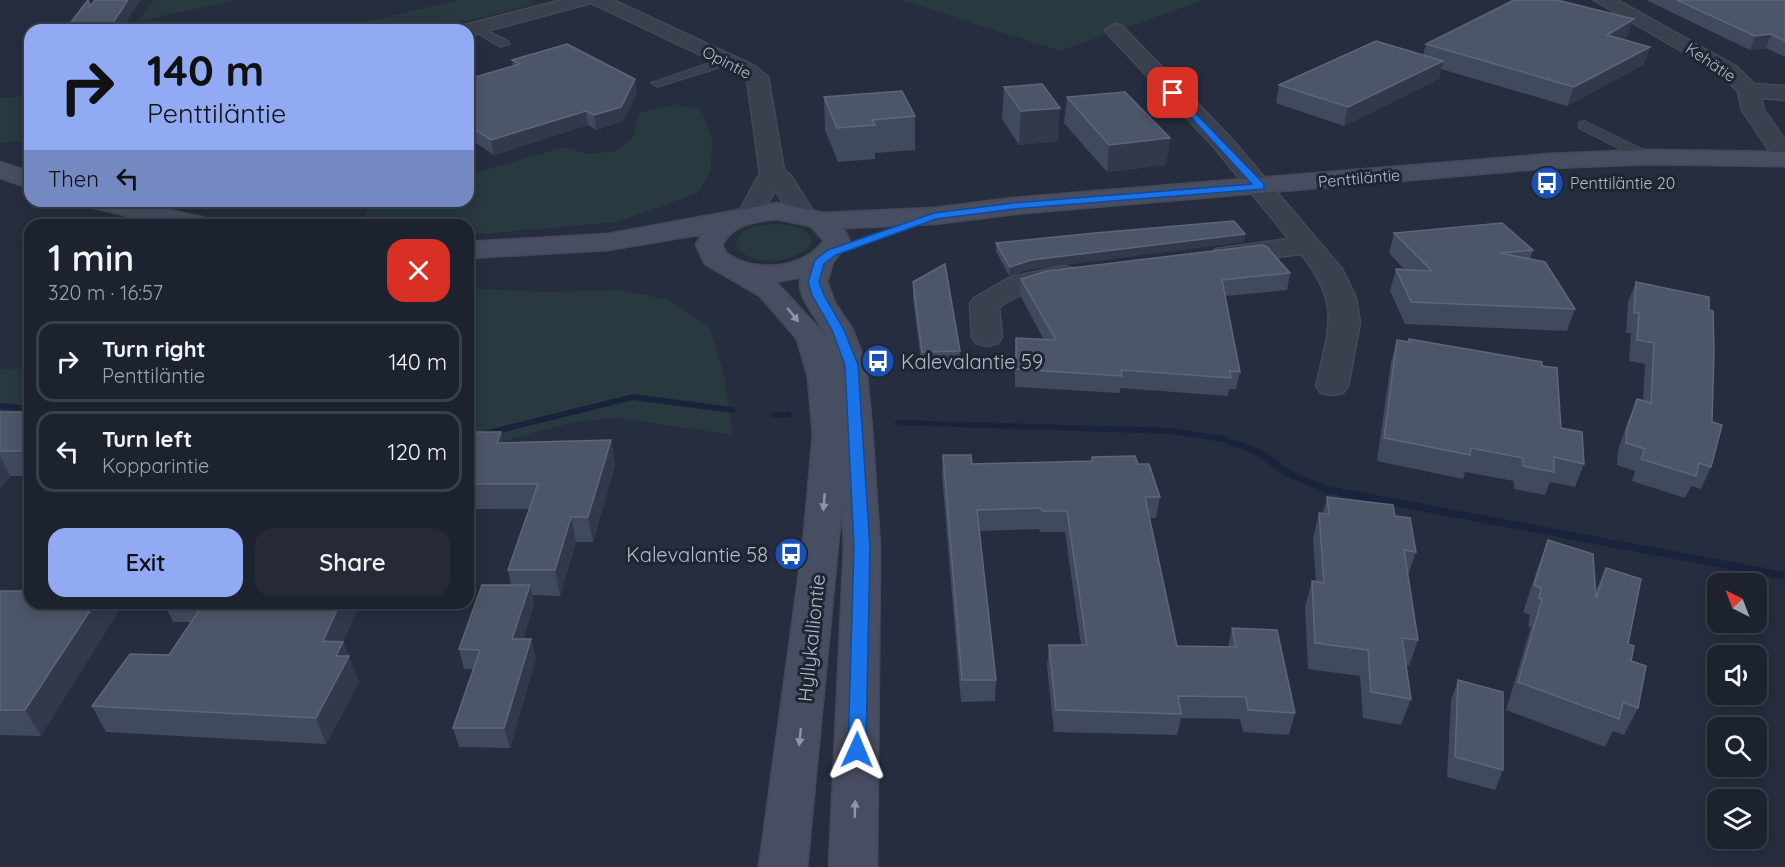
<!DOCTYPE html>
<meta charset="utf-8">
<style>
:root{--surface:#1c222e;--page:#252a36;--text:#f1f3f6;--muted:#a0a4aa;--line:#3a3f4a;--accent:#91aaf3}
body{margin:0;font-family:Quicksand,sans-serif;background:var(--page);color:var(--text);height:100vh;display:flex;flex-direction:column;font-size:22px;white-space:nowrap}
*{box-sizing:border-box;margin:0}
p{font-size:20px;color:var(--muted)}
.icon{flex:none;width:33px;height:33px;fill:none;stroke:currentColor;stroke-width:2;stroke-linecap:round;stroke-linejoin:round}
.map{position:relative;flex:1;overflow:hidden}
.drawer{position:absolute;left:24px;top:219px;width:450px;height:390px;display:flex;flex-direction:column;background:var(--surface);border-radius:18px;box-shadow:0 3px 15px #0003,0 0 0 2px var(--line)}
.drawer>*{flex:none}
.hud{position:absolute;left:24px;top:24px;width:450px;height:183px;border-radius:18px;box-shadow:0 3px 15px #0003,0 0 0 2px var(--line);background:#91aaf3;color:#111;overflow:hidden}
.needle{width:39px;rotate:318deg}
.buttons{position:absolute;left:1707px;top:573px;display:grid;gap:12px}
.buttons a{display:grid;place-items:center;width:60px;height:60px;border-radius:12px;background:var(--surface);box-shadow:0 3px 15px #0003,0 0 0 2px var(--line);font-size:30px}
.pin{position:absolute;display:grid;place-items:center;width:51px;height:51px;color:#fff;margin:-26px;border-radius:12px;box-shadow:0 3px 9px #0006}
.me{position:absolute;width:66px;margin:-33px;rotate:1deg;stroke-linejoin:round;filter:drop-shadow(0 0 4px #0008)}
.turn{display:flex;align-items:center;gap:21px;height:126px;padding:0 24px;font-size:27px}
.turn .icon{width:78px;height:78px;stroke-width:2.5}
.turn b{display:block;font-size:42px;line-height:51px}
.then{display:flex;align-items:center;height:57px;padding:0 24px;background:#0003;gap:12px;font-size:22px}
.round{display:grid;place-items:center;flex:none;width:63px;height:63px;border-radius:18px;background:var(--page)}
.head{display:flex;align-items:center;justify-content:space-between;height:102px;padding:0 24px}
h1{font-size:36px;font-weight:600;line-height:45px}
.cta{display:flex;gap:12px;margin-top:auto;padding:12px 24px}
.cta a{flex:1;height:69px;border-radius:18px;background:var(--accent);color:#111;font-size:24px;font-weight:600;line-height:69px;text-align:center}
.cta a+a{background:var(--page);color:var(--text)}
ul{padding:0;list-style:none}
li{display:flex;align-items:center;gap:18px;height:81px;margin:0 12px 9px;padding:0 12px;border:3px solid var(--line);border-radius:18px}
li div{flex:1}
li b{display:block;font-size:22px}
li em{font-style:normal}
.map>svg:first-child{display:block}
.green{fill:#28393f}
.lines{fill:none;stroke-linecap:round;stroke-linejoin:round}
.stream{fill:#19233c;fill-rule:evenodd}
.lane-casing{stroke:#434957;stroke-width:2}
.street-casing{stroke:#434957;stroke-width:3}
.secondary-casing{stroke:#434957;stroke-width:3}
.lane{fill:#3a404e;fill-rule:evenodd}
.street{fill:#3a404e;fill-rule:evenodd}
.secondary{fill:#484e61;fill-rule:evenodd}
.wall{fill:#414a5c}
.shaded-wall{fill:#31394b}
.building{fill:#4d5668;stroke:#5e6677;stroke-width:1.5}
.oneway{fill:#9095a5}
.route{fill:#1a73e8;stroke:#114b97;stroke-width:1.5}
.labels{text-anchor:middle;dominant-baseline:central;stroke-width:6;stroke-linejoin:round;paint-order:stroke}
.far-street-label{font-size:16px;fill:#b6bbc9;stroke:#1f2533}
.far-poi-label{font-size:16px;fill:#b6bbc9;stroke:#1f2533;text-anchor:start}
.poi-label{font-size:20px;fill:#b6bbc9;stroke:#1f2533;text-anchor:start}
.street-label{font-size:20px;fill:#b6bbc9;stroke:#1f2533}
</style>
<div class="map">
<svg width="1785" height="867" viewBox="0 0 1785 867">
<rect width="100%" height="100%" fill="#262d3e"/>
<g class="green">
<path d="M154 0H236L137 22Z"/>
<path d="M459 0H528L535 4C473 19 408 42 344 27Z"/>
<path d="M901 0H1204L1060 51Z"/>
<path d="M30 95V141L0 143V98Z"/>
<path d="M677 104 702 111 712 140 711 170 698 193 617 222 484 234 468 233V225H361L370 204 381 201H468V175L564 147 587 154 616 151 632 138 639 113Z"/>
<path d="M776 224C791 225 805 226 812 240L810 246C792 263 754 268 736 247 736 227 761 225 776 224Z"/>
<path d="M468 288 543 292 622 290 669 300 710 328 724 375 733 435 618 418 574 422 476 449H468Z"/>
<path d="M30 368V422L0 421V369Z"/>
</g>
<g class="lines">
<g class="stream">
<path d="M633 394 732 407 737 410 732 413 633 400 468 441V435Z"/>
<path d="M0 403 30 406V412L0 409Z"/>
<path d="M776 412H789L794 415 789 418 772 417 771 415 772 413Z"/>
<path d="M899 420 1172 428 1224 436 1262 450 1293 472 1328 486 1785 572V580L1325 493 1285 476 1254 454 1222 442 1172 434 895 425 894 423Z"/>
</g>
<defs>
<g id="lane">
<path d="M476 25 508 41 510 44 500 47 472 30 470 28Z"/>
<path d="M727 57 733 61 731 64 657 87 651 83Z"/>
<path d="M1584 121 1652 154 1654 157 1652 160H1642L1579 128V122Z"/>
</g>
<g id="street">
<path d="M562 0H613L755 66 768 77 784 170 791 176 815 214 811 219 802 222 793 219 775 190 760 219 751 222 742 219 738 214 760 173 747 79 741 74 591 3 468 36V30H458L461 26Z"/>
<path d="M1594 0H1617L1737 67 1754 84 1785 86V100L1761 98 1764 110 1785 140V164L1777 162 1742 110 1738 92 1723 75Z"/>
<path d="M1115 24 1122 26 1230 137 1342 269 1356 298 1360 323 1348 386 1343 393 1332 395 1321 393 1316 386C1329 329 1342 304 1301 254L1225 263 1215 261 1211 255 1215 249 1289 239 1214 147 1108 34 1105 30Z"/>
<path d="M1063 266 1073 268 1077 274 1073 280C1046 287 1022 290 999 307L1002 337 998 343 987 346 976 343 972 337 970 304 974 298 1011 277Z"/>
</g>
<g id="secondary">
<path d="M1647 150 1785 152V166L1647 164 1550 168 1014 214 934 224 843 228 850 241 833 262 827 282 835 303 853 330 866 365 872 428 880 547 877 867H829L844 547 842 503 807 867H759L803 545 813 435 808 377 797 339 760 296 705 264 696 245 702 234 608 250 468 258V242L608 234 777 203 824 213 934 208 1014 198 1550 154ZM777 219 811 226 824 241C801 270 754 273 726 253L722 245C733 224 755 221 777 219ZM801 277C795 296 819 319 826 336L776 282Z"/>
<path d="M0 162 30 172V188L0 178Z"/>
<path d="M82 201H129L210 219 214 225H167L86 206Z"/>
</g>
</defs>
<use href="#lane" class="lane-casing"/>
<use href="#street" class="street-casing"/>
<use href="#secondary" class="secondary-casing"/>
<use href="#lane" class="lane"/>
<use href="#street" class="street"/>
<use href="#secondary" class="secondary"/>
</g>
<g class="wall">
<path d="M1646 0H1785V57L1766 48 1750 50Z"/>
<path d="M1627 37 1624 39 1650 47 1643 65 1567 106 1441 69 1439 79 1344 126 1276 103 1279 85 1423 55 1426 44Z"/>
<path d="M512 60 637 93 623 121 596 130 588 125 494 155 468 138V79L513 66Z"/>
<path d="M1004 87 1058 141 1019 145 1002 119Z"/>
<path d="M824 97 915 116V150L875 153V159L838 162 825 130Z"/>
<path d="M1067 97 1170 138 1166 165 1107 172 1064 123Z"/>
<path d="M1394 233 1533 250 1530 259 1575 309 1567 331 1405 324 1390 291 1396 269 1405 270 1389 253Z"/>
<path d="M1245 234 1243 242 1031 269 1009 276 996 251V243Z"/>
<path d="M1290 273 1287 290 1225 296 1240 372 1236 389H1229L1228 396 1120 388V393L1015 387V356L1016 338 1044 340 1020 295 1021 279Z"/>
<path d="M913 282 960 351 959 368 922 369 913 299Z"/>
<path d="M1636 282 1712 422 1711 467 1701 489 1691 486 1685 498 1632 481 1635 471 1617 465 1618 450 1628 421 1637 399 1643 401 1645 364 1629 361 1631 333H1626L1628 302Z"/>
<path d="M1409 339 1542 366 1561 428 1584 464 1575 487 1550 482 1545 495 1514 489V481L1465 472 1463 479 1377 461 1391 362 1397 340 1408 342Z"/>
<path d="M0 412H30V476H10L0 488Z"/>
<path d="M468 432H501L503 442 611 440 615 465 593 542H576L560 596 532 595 534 604 523 639H531L536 658 510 748 459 747 453 728 474 669H464L459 649 511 585 508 570 529 509H468Z"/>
<path d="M943 455 972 464 1091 461 1092 457 1138 464 1160 497 1156 518H1149L1177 646 1228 647 1232 628 1295 713 1289 735 1243 732 1240 719 1181 718 1177 735 1054 732 1047 666 1049 645H1081L1065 532H1040L1039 529 979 531 996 680 995 701 961 702 942 475Z"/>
<path d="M1327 497 1395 516 1416 552 1408 575 1418 640 1409 666 1406 665 1411 699 1401 725 1363 718 1360 676 1308 669 1305 607 1312 581 1316 582 1313 538 1319 513H1323Z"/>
<path d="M1548 540 1595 592 1606 568 1628 644 1638 708 1624 735 1613 731 1605 747 1506 710 1531 627 1528 626 1530 615 1523 612 1538 567Z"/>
<path d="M0 591 41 736 0 735Z"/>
<path d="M164 603H360L343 642 359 682 326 744 106 732 92 706 169 655 191 622H173Z"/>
<path d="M1458 680 1503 770 1495 790 1447 777 1451 700Z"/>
</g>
<g class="shaded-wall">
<path d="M128 0H141L121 30H108Z"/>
<path d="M1634 19 1627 37 1600 53 1607 35Z"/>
<path d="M233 23 235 30H229Z"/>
<path d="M1771 34 1766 48 1750 50 1755 36Z"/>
<path d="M1650 47 1643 65 1567 106 1574 87Z"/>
<path d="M1443 61 1439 79 1344 126 1348 107Z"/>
<path d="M635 79 637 93 623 121 596 130 594 115Z"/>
<path d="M1060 108 1058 141 1019 145 1021 111Z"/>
<path d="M586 111 588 125 494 155 491 140Z"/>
<path d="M1170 138 1166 165 1107 172 1109 145Z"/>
<path d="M1245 234 1243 242 1031 269 1009 276 1010 267 1031 260Z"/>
<path d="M501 432 506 456 497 443Z"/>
<path d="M611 440 615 465 593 542 588 517Z"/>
<path d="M0 456 10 476 0 488Z"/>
<path d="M571 517 576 542 560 596 555 570Z"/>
<path d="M530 585 534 604 517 659 512 639Z"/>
<path d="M95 603H124L41 736 25 710Z"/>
<path d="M340 603H360L342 644 343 642 359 682 326 744 316 718 323 641Z"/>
<path d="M531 639 536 658 510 748 504 728Z"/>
</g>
<g class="building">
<path d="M88 0 90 6 95 0H128L108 30H65Z"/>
<path d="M1514 0H1557L1634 19 1607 35 1650 47 1574 87 1426 44Z"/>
<path d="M1677 0H1785V41L1771 34 1755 36Z"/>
<path d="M233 23 229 30H179L181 27Z"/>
<path d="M1376 41 1443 61 1348 107 1279 85Z"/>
<path d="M567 44 635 79 621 107 594 115 586 111 491 140 468 125V79L520 64 512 60Z"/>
<path d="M1042 84 1060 108 1021 111 1004 87Z"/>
<path d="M902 91 915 116 872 120 875 125 837 128 824 97Z"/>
<path d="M1125 92 1170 138 1109 145 1067 97Z"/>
<path d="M1234 221 1245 234 1031 260 1010 267 996 243 1095 233Z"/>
<path d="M1502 223 1533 250 1500 253 1545 262 1575 309 1411 302 1396 269 1432 271 1394 233Z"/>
<path d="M1262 245 1267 247 1290 273 1222 280 1240 372 1230 371 1231 378 1121 370 1122 376 1016 369V338L1056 340 1021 279 1047 271Z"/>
<path d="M945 264 960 351 922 352 913 282Z"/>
<path d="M1636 282 1709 297V310L1713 311 1714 351 1712 422 1722 425 1711 467 1699 463 1696 476 1641 459 1645 449 1626 443 1627 429 1637 399 1651 403 1654 343 1637 340 1639 313H1634Z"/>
<path d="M1409 339 1542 362V366L1557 368 1561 428 1582 432 1584 464 1554 457V472L1523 466V458L1471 448 1470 455 1384 438 1397 340 1409 342Z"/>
<rect x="0" y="412" width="30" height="39"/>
<path d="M468 432H501L497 443 611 440 588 517H571L555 570H508L538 484H468Z"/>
<path d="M943 455H971L972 464 1092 461V457L1135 456 1138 464H1149L1160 497H1145L1177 646 1236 647 1232 628 1277 630 1295 713 1248 710 1246 697 1178 696 1181 714 1056 710 1049 645H1087L1067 511H1042L1041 508 977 510 996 680H962Z"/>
<path d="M1327 497 1393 505 1395 516 1410 518 1416 552 1404 550 1418 640 1402 638 1411 699 1371 692 1368 650 1315 643 1312 581 1324 583 1319 513 1329 514Z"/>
<path d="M1548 540 1593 554 1596 598 1606 568 1641 579 1628 644 1634 646 1631 661 1646 666 1638 708 1623 702 1619 719 1518 682 1542 599 1539 598 1541 588 1534 585Z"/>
<path d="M482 585H530L512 639H531L504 728H453L480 650 459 649Z"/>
<path d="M30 588V603H95L25 710H0V591H28Z"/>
<path d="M204 603H340L323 641 343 642 336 656H349L316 718 92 706 130 654 169 655Z"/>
<path d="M1458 680 1503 692V770L1455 757Z"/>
</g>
<defs><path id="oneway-solid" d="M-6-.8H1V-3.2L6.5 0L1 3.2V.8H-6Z" transform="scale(1.5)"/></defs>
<g class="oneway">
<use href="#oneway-solid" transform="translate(793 315) rotate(51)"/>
<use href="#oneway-solid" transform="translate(824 502) rotate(95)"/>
<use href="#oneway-solid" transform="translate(800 737) rotate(96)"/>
<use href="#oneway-solid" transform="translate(855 809) rotate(-88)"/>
</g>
<path class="route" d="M1173 90 1264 184V189L1014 209 936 219 836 255 824 264 819 282 824 295 844 330 858 365 870 547 866 750 864 755H851L848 750 854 547 845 365 832 330 812 295 808 282 815 260 828 250 934 213 1014 203 1252 184 1170 94V91Z"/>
<defs>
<symbol id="bus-disc" viewBox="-11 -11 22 22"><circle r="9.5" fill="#1a4fb4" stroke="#1f2533"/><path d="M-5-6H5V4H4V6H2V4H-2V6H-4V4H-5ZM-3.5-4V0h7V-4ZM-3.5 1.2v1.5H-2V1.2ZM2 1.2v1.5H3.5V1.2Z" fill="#fff"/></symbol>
</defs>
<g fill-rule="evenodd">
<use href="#bus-disc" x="1528" y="164" width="38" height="38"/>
<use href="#bus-disc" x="859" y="342" width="38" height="38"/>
<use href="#bus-disc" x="772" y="535" width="38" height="38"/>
</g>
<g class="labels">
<g class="far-street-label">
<text transform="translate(727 62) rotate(27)">Opintie</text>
<text transform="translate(1711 62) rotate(34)">Kehätie</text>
<text transform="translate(1359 178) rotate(-5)">Penttiläntie</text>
</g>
<g class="far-poi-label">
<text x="1570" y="183">Penttiläntie 20</text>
</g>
<g class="poi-label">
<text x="901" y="361">Kalevalantie 59</text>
<text x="768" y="554" text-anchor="end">Kalevalantie 58</text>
</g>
<g class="street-label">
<text transform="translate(811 638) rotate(-84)">Hyllykalliontie</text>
</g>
</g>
</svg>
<div class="buttons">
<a><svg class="needle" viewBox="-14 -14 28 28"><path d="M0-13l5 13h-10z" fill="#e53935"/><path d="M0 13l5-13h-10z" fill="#a0a4aa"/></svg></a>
<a><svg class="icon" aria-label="sound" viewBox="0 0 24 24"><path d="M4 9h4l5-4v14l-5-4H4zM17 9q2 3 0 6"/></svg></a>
<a><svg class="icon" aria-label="search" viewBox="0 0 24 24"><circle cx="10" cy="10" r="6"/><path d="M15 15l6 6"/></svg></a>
<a><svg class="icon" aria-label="layers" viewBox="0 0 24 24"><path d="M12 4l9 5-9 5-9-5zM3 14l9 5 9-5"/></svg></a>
</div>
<div class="pin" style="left:1173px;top:93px;background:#d93025"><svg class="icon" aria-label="arrive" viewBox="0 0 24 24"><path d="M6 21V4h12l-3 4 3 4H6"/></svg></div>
<svg class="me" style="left:857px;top:750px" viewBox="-20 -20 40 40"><path d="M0-17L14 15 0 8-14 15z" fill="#1a73e8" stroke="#fff" stroke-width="4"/></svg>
<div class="hud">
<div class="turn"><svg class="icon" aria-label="right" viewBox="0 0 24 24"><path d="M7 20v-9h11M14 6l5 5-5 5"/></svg><div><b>140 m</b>Penttiläntie</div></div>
<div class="then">Then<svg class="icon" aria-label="left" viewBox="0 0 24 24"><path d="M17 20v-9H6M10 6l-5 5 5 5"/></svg></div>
</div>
<section class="drawer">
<div class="head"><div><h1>1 min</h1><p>320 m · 16:57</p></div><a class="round" style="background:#d93025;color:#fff"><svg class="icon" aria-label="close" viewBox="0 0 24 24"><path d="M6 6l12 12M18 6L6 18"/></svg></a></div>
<ul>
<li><svg class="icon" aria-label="right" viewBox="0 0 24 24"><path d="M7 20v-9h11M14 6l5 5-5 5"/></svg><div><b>Turn right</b><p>Penttiläntie</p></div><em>140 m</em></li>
<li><svg class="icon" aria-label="left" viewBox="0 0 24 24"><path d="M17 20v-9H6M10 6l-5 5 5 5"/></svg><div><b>Turn left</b><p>Kopparintie</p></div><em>120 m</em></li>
</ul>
<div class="cta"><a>Exit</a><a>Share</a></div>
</section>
</div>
